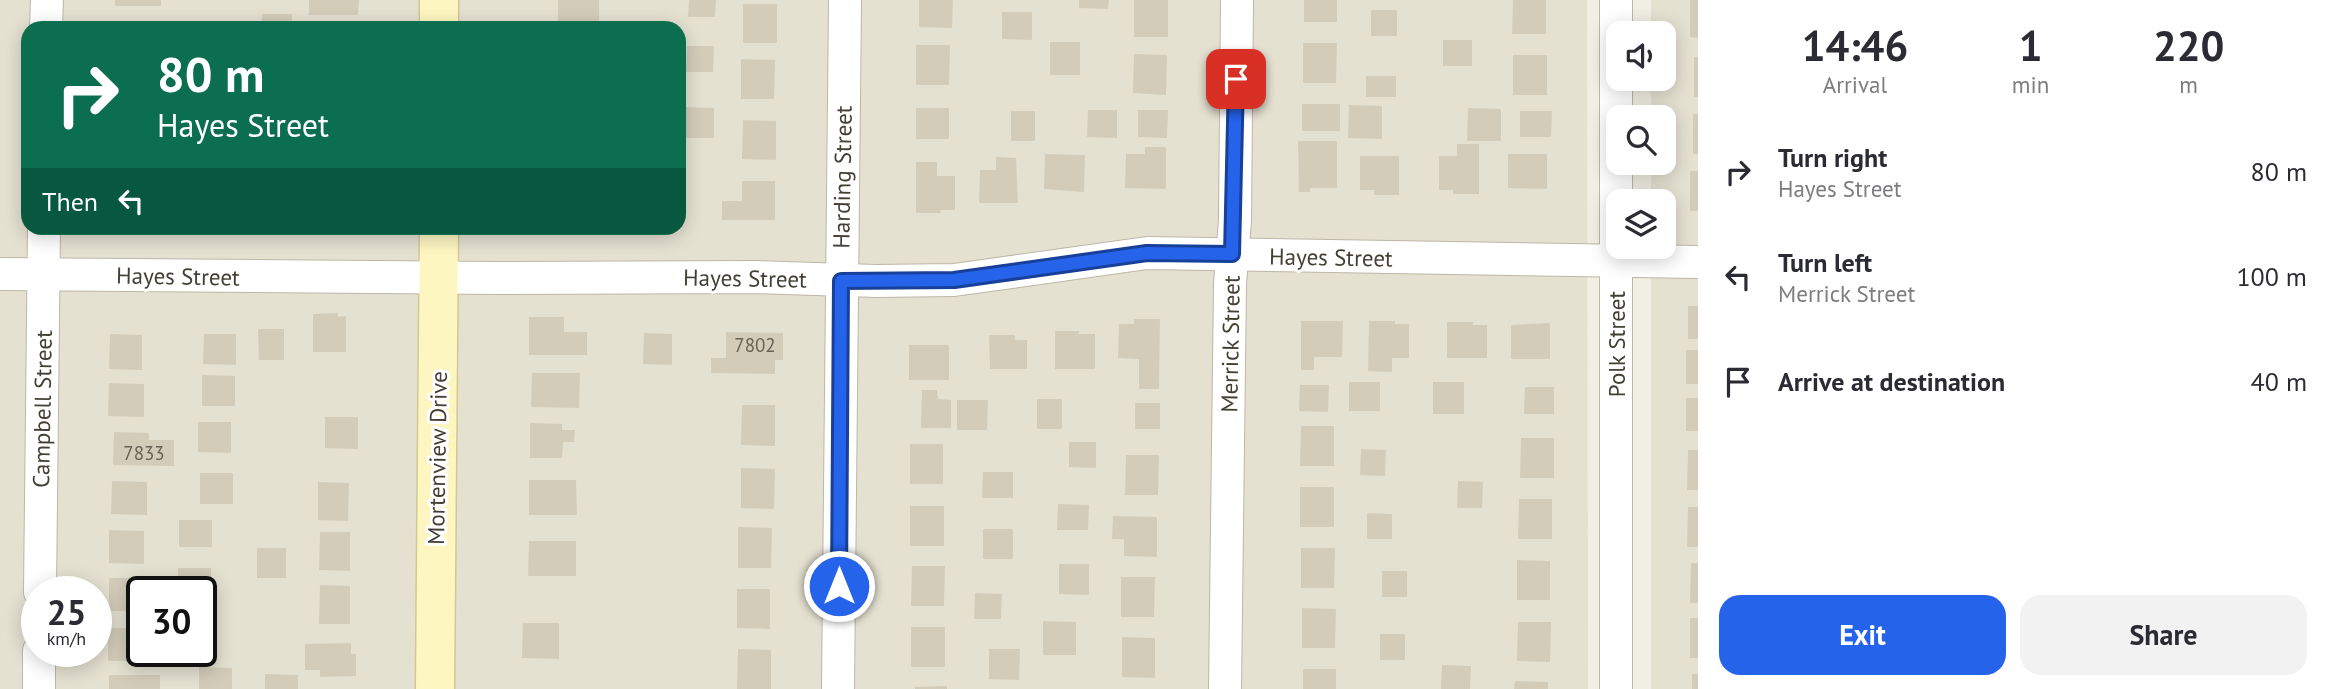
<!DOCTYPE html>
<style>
:root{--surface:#fff;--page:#f2f2f3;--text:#2b2b33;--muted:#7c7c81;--accent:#2563eb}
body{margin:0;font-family:"PT Sans",sans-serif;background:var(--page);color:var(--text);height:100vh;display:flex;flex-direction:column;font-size:26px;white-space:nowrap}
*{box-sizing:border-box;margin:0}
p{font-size:23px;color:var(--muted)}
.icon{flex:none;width:38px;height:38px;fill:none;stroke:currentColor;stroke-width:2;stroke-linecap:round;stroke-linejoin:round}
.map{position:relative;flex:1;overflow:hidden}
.sheet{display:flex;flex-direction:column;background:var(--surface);width:630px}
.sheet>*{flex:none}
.top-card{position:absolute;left:21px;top:21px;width:665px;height:214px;border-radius:21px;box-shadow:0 4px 18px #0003;background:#0b6e4f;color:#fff;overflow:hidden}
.controls{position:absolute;left:1606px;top:21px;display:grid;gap:14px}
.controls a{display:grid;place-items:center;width:70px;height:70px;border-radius:14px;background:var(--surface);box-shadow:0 4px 18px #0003;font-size:35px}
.speed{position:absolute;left:21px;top:576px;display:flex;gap:14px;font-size:35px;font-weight:700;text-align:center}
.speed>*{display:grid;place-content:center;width:91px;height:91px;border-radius:50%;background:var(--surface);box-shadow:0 4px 18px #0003;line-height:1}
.speed small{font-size:18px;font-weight:400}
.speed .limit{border:4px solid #111;border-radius:10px;background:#fff;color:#111}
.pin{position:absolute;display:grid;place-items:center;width:60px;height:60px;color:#fff;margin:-30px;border-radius:14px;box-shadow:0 4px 10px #0006}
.me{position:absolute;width:77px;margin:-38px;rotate:0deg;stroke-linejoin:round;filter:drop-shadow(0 0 5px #0008)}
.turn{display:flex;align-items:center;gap:24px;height:147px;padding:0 21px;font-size:32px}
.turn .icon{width:91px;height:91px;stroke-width:2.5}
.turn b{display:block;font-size:49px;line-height:60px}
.then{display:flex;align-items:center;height:66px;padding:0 21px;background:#0003;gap:14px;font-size:26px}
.eta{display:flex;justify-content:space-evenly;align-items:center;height:119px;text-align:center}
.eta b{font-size:42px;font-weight:600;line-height:49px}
.primary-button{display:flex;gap:14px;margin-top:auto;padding:14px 21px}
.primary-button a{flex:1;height:80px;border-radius:21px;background:var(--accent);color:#fff;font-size:28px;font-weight:600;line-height:80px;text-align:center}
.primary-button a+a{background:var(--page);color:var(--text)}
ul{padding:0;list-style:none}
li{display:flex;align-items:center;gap:21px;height:105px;padding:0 21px}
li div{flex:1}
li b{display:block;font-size:26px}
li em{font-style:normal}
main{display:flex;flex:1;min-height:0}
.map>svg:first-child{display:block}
.residential{fill:#e5e1d1;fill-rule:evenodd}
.building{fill:#d3ccb9}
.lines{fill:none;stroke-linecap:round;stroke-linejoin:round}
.street-casing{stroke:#bcb7a6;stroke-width:34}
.secondary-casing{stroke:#d1c894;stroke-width:41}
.street{stroke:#fff;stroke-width:32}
.secondary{stroke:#fdf6c1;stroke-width:38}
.route-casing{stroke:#184099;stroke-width:18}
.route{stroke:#2563eb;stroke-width:12}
.labels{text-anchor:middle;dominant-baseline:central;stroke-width:6;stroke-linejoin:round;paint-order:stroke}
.number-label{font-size:19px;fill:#676255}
.street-label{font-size:23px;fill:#433f34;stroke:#fff}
</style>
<main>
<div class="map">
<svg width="1698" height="689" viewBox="0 0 1698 689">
<rect width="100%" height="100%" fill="#f1efe3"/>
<g class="residential">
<path d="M0 0H1587L1588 689H0ZM28 28H679V228H28ZM37 592H96V651H37ZM142 592H201V651H142Z"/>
<path d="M1651 0H1698V689H1651V247H1664V201H1651V163H1664V117H1651V79H1664V33H1651Z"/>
</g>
<g class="building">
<rect x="115" y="0" width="46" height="6"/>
<path d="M309 0H359L358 15H309Z"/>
<rect x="558" y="0" width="41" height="28"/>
<path d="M689 0H716L715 17H688Z"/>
<path d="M919 0H953L952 28 919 27Z"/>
<path d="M1079 0H1109L1108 9 1079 8Z"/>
<rect x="1134" y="0" width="34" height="37"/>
<rect x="1304" y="0" width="33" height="22"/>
<path d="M1513 0H1546V34H1512Z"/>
<path d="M1690 0H1698V38L1690 37Z"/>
<rect x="743" y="4" width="34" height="39"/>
<rect x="1371" y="10" width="26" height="26"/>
<path d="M1002 12H1032V40L1002 39Z"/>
<path d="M262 14H292V28H261Z"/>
<path d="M116 23 162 24V28H116Z"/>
<rect x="309" y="25" width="45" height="3"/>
<rect x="1443" y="40" width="29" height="26"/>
<rect x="1050" y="42" width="30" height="33"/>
<path d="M1303 43H1337L1336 83H1303Z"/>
<path d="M916 45H950L949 85H916Z"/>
<path d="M687 46H714L713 72H686Z"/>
<path d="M1134 54 1167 55 1166 95 1133 93Z"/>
<rect x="1513" y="55" width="34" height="40"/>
<rect x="1694" y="57" width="4" height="40"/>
<path d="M741 59 775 60 774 99H741Z"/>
<rect x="1366" y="76" width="30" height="21"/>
<rect x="1302" y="104" width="38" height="27"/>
<path d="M1349 105 1382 106V139L1348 138Z"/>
<path d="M682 107 714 108V138H681Z"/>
<rect x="916" y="108" width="33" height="31"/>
<path d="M1468 108 1501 109V141H1467Z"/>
<path d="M1088 110H1117V138L1087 137Z"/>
<path d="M1138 110H1168L1167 138 1138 137Z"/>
<rect x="1011" y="111" width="24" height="30"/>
<path d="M1520 111H1552L1551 137H1520Z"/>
<rect x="1693" y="114" width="5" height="40"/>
<path d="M743 120 776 121V160L742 159Z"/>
<path d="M1298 141H1337V188H1310V192H1299Z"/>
<path d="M1457 144H1479V194H1453V190H1439V156H1457Z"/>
<path d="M1145 147H1166V189L1125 188 1126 154H1145Z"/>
<path d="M1045 154 1085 155 1084 192 1044 189Z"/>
<path d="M1508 154H1547V189L1508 188Z"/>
<path d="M1360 156H1399V195H1374V190H1360Z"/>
<path d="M996 157 1016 158 1018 203H979L980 170H996Z"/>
<path d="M916 162H937V176H955V210H940L941 213H916Z"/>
<rect x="1690" y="171" width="8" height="40"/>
<path d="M742 181H775V220H722V201H742Z"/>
<rect x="1688" y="306" width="10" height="33"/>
<path d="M338 313V317L346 316V352H313V314Z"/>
<path d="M529 317H564V332H587V355H529Z"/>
<path d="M1134 319H1160L1159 389H1139V359L1118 358 1119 324H1134Z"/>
<path d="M1301 321H1343L1342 357H1314V370H1301Z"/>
<path d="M1369 321H1395V324H1409V358H1392V372L1368 371Z"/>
<path d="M1447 322H1473V325H1487V358H1447Z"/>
<path d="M1550 323V359H1511V325Z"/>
<path d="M258 329H284V360H259Z"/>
<path d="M1055 331H1079V334H1095V369H1055Z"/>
<path d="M726 332 783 333V360H775V374L711 373V358H726Z"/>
<path d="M644 333 672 334V365L643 364Z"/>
<path d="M110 334 142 335V370L109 369Z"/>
<path d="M204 334H236V365L203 364Z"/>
<path d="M989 335H1015V340H1027V369H990Z"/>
<rect x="909" y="345" width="40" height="35"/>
<rect x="1686" y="350" width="12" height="34"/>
<path d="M532 373H580L579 408 531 407Z"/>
<path d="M202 375 235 376V406H202Z"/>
<rect x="1349" y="382" width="31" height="29"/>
<rect x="1433" y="382" width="31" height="32"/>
<path d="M109 383 144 384V417L108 416Z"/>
<path d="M1300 385H1329L1328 412 1299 411Z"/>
<path d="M1525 387H1554V414H1524Z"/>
<path d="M922 390H937L938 399 951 400V428H921Z"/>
<rect x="1686" y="398" width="12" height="33"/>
<rect x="1037" y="399" width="25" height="30"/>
<path d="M957 400H988L987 430H957Z"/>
<rect x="1135" y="403" width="25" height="26"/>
<path d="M742 405H775V446L741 445Z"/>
<path d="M325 417H358V449L325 448Z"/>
<path d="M198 422H231V453L198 452Z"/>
<path d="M530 423 562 424V430H575L574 442H563L562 458H530Z"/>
<path d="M1301 426H1334V466H1300Z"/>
<path d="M114 432 149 433V440H174V466L113 465Z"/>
<path d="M1521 438H1554V478H1520Z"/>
<path d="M1069 442H1096V468L1069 467Z"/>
<rect x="910" y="444" width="33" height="40"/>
<path d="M1361 449 1386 450 1385 476 1360 475Z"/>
<path d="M1688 450H1698V490H1687Z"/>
<path d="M1126 455H1159L1158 495H1125Z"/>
<path d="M741 468 775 469 774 509 741 508Z"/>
<path d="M983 472H1013V498H982Z"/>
<rect x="200" y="473" width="33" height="31"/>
<path d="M529 480H576L577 515H529Z"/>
<path d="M112 481 147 482V515L111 514Z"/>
<path d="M1458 481 1483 482 1482 508H1457Z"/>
<path d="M318 482 349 483 348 521 318 520Z"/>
<rect x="1300" y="487" width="34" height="40"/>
<path d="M1519 499H1552V539H1518Z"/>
<path d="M1058 504 1089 505 1088 530H1057Z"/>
<rect x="910" y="506" width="34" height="40"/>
<path d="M1688 507H1698V547H1687Z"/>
<path d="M1367 513 1392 514V539H1367Z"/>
<path d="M1113 516 1157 517V557L1124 556V539H1112Z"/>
<rect x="179" y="520" width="33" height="27"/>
<path d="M738 527 772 528 771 568H738Z"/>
<rect x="983" y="529" width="30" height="30"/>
<path d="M109 530 144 531V564L109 563Z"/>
<path d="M320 532H350V571L319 570Z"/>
<path d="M529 541H576V576H528Z"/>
<rect x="257" y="548" width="29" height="30"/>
<path d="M1301 548H1335L1334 588H1301Z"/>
<path d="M1517 560 1550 561V600H1517Z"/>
<path d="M1691 563H1698V603H1690Z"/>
<path d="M1059 564H1089V595L1059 594Z"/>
<path d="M912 566H945L944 606H911Z"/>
<path d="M178 568H211V599H201V592H178Z"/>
<rect x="1382" y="571" width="25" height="26"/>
<path d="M1121 577H1155L1154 617H1121Z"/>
<path d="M109 578H144L142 611H109Z"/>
<path d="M320 585 350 586V624H319Z"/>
<path d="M737 589H770V629L737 628Z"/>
<path d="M975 593 1002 594 1001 619H974Z"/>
<path d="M1302 608 1336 609 1335 648H1302Z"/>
<rect x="1690" y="618" width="8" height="40"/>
<path d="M1043 621 1076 622V655H1043Z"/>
<path d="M1518 622H1551L1550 662 1517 661Z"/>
<path d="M523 623H559V659L522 658Z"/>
<rect x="911" y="627" width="34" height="40"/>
<path d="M108 628H142L144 661H108Z"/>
<rect x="1380" y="634" width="25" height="26"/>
<path d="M1122 637 1155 638V678L1122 677Z"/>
<path d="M351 643V654H356V676L320 677V670H305V644Z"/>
<path d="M738 649 771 650V689H737Z"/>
<path d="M989 649H1020L1019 680 989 679Z"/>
<path d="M1442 665 1471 666 1470 689H1441Z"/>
<path d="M199 667 232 668V689H199Z"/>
<rect x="1303" y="669" width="33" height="20"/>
<path d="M265 674 298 675V689H265Z"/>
<rect x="1692" y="674" width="6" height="15"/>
<rect x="109" y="675" width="51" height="14"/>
<path d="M1515 681 1548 682V689H1514Z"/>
<path d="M947 686V689H915V687Z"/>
</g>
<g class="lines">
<defs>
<g id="street">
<path d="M1616 0V689"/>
<path d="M46 28 47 0"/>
<path d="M0 274 497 278 755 277 876 281 954 280 1147 253 1698 262"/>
<path d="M40 592 44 228"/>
<path d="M39 689V651"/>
<path d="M838 689 845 0"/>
<path d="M1225 689 1230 284 1235 220 1237 0"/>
</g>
<g id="secondary">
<path d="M439 28V0"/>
<path d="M435 689 439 228"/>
</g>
</defs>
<use href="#street" class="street-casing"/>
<use href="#secondary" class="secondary-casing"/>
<use href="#street" class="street"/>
<use href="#secondary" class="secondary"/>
</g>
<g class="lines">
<defs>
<path id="route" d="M839 586 841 281 954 280 1147 253 1232 254 1236 79"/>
</defs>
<use href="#route" class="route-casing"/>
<use href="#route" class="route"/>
</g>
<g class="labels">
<g class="number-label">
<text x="755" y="345">7802</text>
<text x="144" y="453">7833</text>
</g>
<g class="street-label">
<text transform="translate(842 177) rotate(-89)">Harding Street</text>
<text transform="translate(1331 257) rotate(1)">Hayes Street</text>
<text transform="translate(178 276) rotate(1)">Hayes Street</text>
<text transform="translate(745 278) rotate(1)">Hayes Street</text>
<text transform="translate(1230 344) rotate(-89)">Merrick Street</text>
<text transform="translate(1616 344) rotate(-90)">Polk Street</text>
<text transform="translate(42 409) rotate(-89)">Campbell Street</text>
<text transform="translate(437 458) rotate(-89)">Mortenview Drive</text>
</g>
</g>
</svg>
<div class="controls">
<a><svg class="icon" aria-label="sound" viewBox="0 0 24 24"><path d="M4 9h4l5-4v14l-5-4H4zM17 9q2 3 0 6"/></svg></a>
<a><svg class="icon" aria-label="search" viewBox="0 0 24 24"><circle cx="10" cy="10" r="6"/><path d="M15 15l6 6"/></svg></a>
<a><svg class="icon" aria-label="layers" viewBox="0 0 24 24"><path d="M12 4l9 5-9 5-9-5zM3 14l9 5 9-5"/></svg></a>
</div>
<div class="speed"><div>25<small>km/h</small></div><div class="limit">30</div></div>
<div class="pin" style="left:1236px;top:79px;background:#d93025"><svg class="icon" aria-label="arrive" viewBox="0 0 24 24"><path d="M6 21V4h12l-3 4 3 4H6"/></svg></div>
<svg class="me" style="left:839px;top:586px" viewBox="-20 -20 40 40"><circle r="17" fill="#2563eb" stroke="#fff" stroke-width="3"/><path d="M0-11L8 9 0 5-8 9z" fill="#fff"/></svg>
<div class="top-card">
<div class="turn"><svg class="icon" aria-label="right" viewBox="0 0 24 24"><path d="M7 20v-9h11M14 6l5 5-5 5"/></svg><div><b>80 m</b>Hayes Street</div></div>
<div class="then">Then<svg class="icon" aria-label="left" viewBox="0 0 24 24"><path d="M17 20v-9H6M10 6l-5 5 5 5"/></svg></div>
</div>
</div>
<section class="sheet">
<div class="eta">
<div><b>14:46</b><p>Arrival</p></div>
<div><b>1</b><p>min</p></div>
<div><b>220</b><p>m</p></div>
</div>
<ul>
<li><svg class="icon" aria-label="right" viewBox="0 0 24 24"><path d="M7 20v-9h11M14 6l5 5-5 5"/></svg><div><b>Turn right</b><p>Hayes Street</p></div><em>80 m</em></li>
<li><svg class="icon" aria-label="left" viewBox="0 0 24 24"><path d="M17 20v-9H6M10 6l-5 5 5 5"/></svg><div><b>Turn left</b><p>Merrick Street</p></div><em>100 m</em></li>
<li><svg class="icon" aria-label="arrive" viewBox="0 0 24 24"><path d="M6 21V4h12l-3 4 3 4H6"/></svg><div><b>Arrive at destination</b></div><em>40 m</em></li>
</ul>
<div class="primary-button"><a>Exit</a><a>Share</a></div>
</section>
</main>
